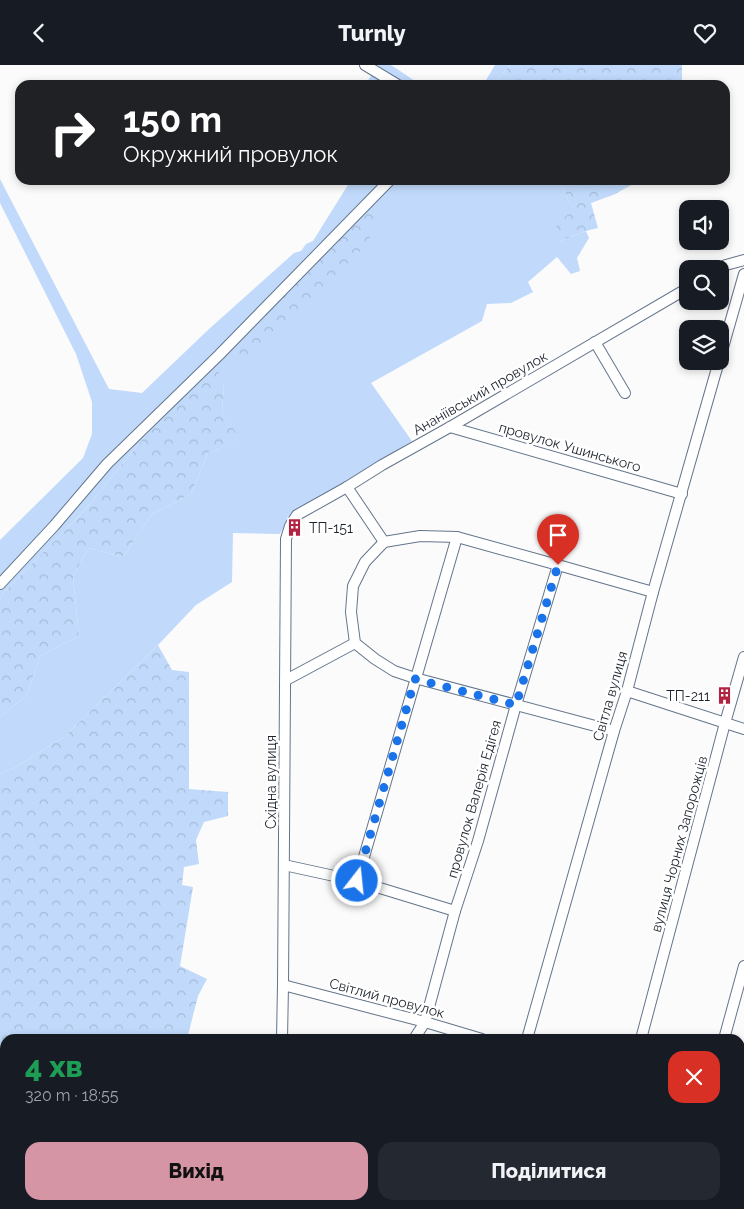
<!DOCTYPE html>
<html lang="uk">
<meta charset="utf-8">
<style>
:root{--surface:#171b24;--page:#242831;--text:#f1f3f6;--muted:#9ea1a6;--accent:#d695a5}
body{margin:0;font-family:Raleway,sans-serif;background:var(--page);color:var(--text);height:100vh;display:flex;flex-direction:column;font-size:19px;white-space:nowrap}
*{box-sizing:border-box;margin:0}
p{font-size:16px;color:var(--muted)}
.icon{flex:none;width:28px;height:28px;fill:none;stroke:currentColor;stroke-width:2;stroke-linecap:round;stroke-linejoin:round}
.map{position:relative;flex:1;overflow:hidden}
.panel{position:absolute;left:0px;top:969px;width:745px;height:176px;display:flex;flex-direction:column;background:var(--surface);border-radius:15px 15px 0 0;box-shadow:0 2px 8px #0003}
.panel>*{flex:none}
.hud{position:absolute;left:15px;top:15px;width:715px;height:105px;border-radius:15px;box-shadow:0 2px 8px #0003;background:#202124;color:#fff;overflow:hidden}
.controls{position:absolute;left:679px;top:135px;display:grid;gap:10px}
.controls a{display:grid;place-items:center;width:50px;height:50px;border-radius:10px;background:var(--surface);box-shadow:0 2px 8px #0003;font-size:25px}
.pin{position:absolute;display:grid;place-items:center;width:42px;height:42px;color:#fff;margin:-51px -21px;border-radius:50% 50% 50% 0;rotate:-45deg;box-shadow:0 0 5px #0007}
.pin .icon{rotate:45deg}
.me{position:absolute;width:55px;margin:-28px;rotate:16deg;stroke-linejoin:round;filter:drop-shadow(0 0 4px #0008)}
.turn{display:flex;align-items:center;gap:18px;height:105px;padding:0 25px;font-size:22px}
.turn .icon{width:65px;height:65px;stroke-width:2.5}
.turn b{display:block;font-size:35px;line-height:42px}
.round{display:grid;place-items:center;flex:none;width:52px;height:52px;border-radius:15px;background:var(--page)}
.overview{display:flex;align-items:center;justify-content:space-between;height:85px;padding:0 25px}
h1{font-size:30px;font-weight:800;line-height:38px;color:#1e9e55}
.primary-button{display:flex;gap:10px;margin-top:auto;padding:10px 25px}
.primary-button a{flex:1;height:58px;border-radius:15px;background:var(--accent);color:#111;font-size:20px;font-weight:800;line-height:58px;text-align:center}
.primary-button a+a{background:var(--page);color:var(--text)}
header{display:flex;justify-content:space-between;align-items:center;height:65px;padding:0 25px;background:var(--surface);font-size:22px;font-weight:800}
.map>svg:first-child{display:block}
.grass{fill:#c1dafb}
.forest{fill:url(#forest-crowns)}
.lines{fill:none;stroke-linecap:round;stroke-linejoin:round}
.street-casing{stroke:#64758b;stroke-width:12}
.secondary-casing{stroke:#64758b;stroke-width:16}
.street{stroke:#fff;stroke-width:10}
.secondary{stroke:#fff;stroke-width:14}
.route{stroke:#1a73e8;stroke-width:9;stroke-dasharray:0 16.2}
.labels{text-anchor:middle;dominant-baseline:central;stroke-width:5;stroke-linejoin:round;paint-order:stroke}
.street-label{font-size:14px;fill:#1c232c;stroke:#fff}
.poi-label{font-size:14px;fill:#1c232c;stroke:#fff;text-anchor:start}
</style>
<header><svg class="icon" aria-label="back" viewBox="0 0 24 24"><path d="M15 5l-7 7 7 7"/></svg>Turnly<svg class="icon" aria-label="heart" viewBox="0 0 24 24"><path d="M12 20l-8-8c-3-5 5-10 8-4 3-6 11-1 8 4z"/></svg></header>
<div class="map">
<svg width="744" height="1144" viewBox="0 0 744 1144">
<defs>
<pattern id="forest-crowns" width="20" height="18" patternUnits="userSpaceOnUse" patternTransform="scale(1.25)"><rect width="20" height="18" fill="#c1dafb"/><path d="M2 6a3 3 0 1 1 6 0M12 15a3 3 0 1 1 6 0" fill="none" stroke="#a5bbd7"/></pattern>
</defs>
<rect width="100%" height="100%" fill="#fbfbfb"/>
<g class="grass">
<path d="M378 0H391L421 20H365Z"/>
<path d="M495 0H510L493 20H483Z"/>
<path d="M0 114 109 324 142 328 209 264 294 188 301 186 306 179 313 176 351 115H561L560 117 569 137V148L560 176 586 166 589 173 577 193 580 206 571 209 557 192 528 217 533 227 511 238 487 239 482 256 371 318 412 376 290 450 280 469 233 468 232 517 196 540 158 580 64 672 16 702 0 709V652L27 630 40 591 79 571 73 511 89 483 123 492 152 449 191 429 208 388 240 375 222 347 224 317 173 337 85 445 3 528 0 535V475L83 393 92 369V337L76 289 0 138Z"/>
</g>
<g class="forest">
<path d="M510 0H682V19L665 20H493Z"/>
<path d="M561 115H636L635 118 613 130 591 138 598 163 586 166 560 176 556 161 569 148V137L560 117Z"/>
<path d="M372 139 379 152 366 181 245 295 231 279Z"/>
<path d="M215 300 224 317 222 347 241 375 208 388 191 429 152 449 123 492 89 483 73 511 79 571 40 591 27 630 0 652V535L3 528 85 445 173 337Z"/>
<path d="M158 580 172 605 189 607V724L228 727V751L204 757 196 775 199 799 184 802 182 820 193 822 180 901 207 914 198 931 187 974H5V1140H174L173 1144H0V709L16 702 64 672Z"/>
</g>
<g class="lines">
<defs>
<g id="street">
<path d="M365 0 398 20"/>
<path d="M720 204 726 200 744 195"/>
<path d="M595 277 625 328"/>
<path d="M720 293 744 209"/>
<path d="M450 362 682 429"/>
<path d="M347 422 384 477"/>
<path d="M0 519 54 461 107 399 219 290 390 115"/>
<path d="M286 615 355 578"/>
<path d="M627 626 744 664"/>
<path d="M614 666 415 613 394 606 375 594 355 578 351 547 353 521 365 497 384 477 420 471 457 472 558 500 653 527"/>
<path d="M284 800 357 816 455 846"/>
<path d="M357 816 457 472"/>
<path d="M283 920 425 957 482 974"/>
<path d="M282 974 283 920 286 474 290 461 297 450 347 422 382 400 450 362 688 223"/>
<path d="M414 974 425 957 455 846 478 776 516 640 558 500"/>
<path d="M527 974 614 666 627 626 653 527 719 296"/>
<path d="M641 974 725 658 744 592"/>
<path d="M724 974 744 901"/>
<path d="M335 1140 336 1144"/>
<path d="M697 1140 698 1144"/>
<path d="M278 1144V1140"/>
</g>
<g id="secondary">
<path d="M740 1081 744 1080"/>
<path d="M473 1144 485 1140"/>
</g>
</defs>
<use href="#street" class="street-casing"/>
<use href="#secondary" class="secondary-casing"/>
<use href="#street" class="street"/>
<use href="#secondary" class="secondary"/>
</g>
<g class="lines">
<path class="route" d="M357 816 415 614 516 640 558 500"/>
</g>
<defs>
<symbol id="building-bare" viewBox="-9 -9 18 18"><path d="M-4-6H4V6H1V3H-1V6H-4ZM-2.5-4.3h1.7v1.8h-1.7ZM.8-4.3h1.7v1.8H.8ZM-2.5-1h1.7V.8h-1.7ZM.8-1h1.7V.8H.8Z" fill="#b42241" stroke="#fff" stroke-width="2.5" paint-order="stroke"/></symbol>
</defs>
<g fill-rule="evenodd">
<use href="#building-bare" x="282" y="450" width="25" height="25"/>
<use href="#building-bare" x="712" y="618" width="25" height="25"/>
</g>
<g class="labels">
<g class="street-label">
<text transform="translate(480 328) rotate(-30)">Ананіївський провулок</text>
<text transform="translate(570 382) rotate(16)">провулок Ушинського</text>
<text transform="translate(610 631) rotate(-74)">Світла вулиця</text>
<text transform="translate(271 717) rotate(-90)">Східна вулиця</text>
<text transform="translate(474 734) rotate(-74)">провулок Валерія Едігея</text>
<text transform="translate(679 779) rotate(-75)">вулиця Чорних Запорожців</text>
<text transform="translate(387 933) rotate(15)">Світлий провулок</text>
</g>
<g class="poi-label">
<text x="309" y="463">ТП-151</text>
<text x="710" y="631" text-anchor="end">ТП-211</text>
</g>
</g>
</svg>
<div class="controls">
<a><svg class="icon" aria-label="sound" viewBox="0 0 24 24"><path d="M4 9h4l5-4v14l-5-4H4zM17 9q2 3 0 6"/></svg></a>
<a><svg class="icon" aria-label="search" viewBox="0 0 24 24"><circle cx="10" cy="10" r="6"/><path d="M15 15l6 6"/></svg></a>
<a><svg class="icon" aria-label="layers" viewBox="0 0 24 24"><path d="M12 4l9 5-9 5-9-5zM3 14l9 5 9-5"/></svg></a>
</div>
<div class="pin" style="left:558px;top:500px;background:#d93025"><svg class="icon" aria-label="arrive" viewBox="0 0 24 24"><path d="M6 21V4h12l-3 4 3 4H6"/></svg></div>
<svg class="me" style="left:357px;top:816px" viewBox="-20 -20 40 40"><circle r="17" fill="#1a73e8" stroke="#fff" stroke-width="3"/><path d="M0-11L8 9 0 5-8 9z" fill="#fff"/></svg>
<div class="hud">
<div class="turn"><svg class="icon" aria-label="right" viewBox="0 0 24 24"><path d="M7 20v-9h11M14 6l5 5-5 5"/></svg><div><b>150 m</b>Окружний провулок</div></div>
</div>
<section class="panel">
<div class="overview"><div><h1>4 хв</h1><p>320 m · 18:55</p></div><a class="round" style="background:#d93025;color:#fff"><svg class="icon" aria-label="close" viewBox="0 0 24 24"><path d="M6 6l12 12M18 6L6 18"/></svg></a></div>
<div class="primary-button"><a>Вихід</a><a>Поділитися</a></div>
</section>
</div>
